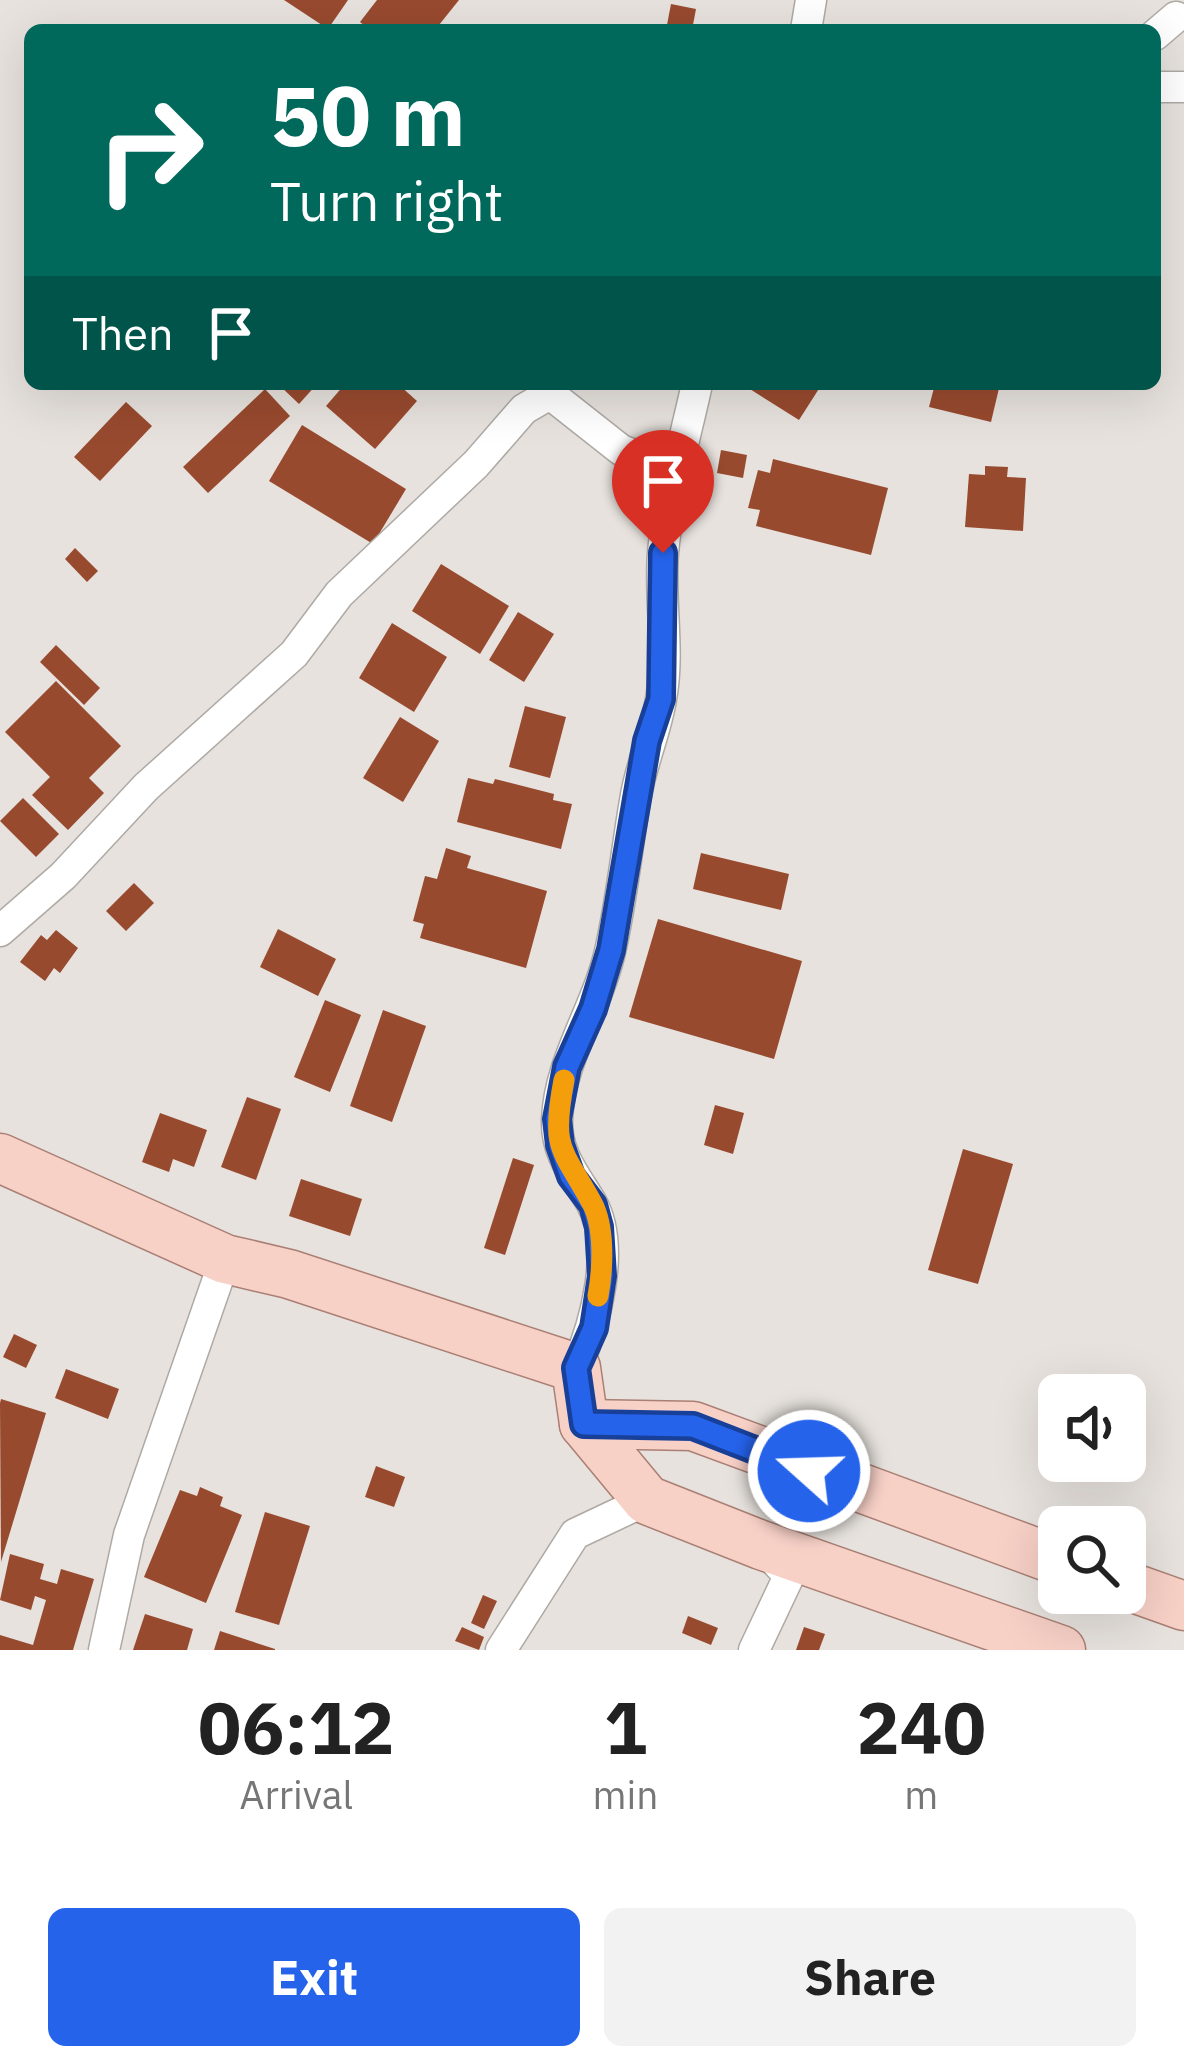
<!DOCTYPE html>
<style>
:root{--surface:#fff;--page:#f2f2f2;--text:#222;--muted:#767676;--accent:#2563eb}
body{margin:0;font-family:"IBM Plex Sans",sans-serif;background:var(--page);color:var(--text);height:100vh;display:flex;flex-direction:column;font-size:45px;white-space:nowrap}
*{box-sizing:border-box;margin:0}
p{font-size:39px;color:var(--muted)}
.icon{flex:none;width:66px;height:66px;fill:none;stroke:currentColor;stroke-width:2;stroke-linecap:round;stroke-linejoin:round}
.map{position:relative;height:1650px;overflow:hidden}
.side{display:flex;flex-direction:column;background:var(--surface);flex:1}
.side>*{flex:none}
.banner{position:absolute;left:24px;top:24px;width:1137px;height:366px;border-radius:18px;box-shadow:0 12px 48px #0002;background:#00695c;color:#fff;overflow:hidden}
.fabs{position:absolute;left:1038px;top:1374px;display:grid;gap:24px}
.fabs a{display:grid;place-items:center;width:108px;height:108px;border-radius:18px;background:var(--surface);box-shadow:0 12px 48px #0002;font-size:60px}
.pin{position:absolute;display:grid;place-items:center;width:102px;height:102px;color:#fff;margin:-123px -51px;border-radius:50% 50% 50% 0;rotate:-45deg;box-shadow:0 0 12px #0007}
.pin .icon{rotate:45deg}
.me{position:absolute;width:132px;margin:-66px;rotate:290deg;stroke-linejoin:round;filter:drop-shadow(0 0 9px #0008)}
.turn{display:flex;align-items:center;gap:42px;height:252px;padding:0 48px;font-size:54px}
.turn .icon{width:156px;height:156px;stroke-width:2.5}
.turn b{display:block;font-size:84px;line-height:102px}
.then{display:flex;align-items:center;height:114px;padding:0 48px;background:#0003;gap:24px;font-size:45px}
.eta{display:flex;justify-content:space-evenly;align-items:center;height:204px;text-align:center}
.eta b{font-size:72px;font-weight:700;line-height:84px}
.button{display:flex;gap:24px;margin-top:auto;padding:24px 48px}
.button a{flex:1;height:138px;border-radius:18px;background:var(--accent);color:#fff;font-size:48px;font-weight:700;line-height:138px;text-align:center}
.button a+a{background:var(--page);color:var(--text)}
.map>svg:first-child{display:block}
.building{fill:#984a2f}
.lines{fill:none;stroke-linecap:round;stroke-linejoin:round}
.street-casing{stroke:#aea9a4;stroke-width:33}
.primary-casing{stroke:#aa7f74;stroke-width:51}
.street{stroke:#fff;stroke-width:30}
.primary{stroke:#f7d0c6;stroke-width:48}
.route-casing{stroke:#184099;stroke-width:30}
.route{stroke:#2563eb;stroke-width:21}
.slow{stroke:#f59e0b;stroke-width:21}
</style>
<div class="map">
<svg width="1184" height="1650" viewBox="0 0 1184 1650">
<rect width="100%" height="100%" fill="#e7e2dd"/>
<g class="building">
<path d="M284 0H348L328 29Z"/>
<path d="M377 0H459L435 30H370L360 22Z"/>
<path d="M671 4 696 9 692 30H666Z"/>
<path d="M278 384H317L299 404Z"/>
<path d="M345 384H398L417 401 375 449 326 406Z"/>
<path d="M742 384H822L799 420Z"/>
<path d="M935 384H1000L991 422 929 407Z"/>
<path d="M265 389 290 416 208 493 183 467Z"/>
<path d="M126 402 152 426 100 481 74 457Z"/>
<path d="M302 425 406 489 373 544 269 481Z"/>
<path d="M721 450 747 455 743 478 717 473Z"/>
<path d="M773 459 888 488 871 555 756 526 760 510 748 508 758 470 770 473Z"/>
<path d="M985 466 1008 467 1007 477 1026 478 1023 531 965 527 969 474 985 475Z"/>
<path d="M75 548 98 571 87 582 65 559Z"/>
<path d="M441 564 509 606 480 654 412 611Z"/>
<path d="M518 612 554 634 524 682 489 660Z"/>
<path d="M392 623 447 657 414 712 359 678Z"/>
<path d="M56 645 100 688 84 705 40 662Z"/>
<path d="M56 681 121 746 89 778 104 793 68 830 32 795 50 777 5 732Z"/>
<path d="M525 706 566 717 550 778 509 767Z"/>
<path d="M400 717 439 741 403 802 363 778Z"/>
<path d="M468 778 493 784 495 779 554 794 553 800 572 804 561 849 457 822Z"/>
<path d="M23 798 59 834 36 857 0 821Z"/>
<path d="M446 848 471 856 467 868 547 891 526 968 420 938 424 924 413 921 425 876 437 879Z"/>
<path d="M701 853 789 874 781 910 693 889Z"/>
<path d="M134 883 154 903 126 931 106 911Z"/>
<path d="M658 919 802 961 774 1059 629 1017Z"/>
<path d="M278 929 336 959 318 996 260 967Z"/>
<path d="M56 930 78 948 60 973 54 968 45 981 20 962 41 935 47 940Z"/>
<path d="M325 1000 361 1015 330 1092 294 1077Z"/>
<path d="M383 1010 426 1026 392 1122 350 1106Z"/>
<path d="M247 1097 281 1109 256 1180 221 1167Z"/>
<path d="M715 1105 744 1113 733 1154 704 1145Z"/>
<path d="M160 1113 207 1130 194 1167 173 1159 169 1172 142 1162Z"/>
<path d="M963 1149 1013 1164 978 1284 928 1270Z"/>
<path d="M513 1158 534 1165 505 1255 484 1248Z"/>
<path d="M301 1179 362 1199 350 1236 289 1216Z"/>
<path d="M14 1334 37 1345 26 1368 3 1357Z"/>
<path d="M66 1369 119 1389 108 1419 55 1398Z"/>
<path d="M1 1399 46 1413 1 1562 0 1403Z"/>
<path d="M376 1466 405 1477 394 1507 365 1497Z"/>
<path d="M200 1487 223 1497 220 1506 242 1515 206 1603 144 1577 180 1490 197 1496Z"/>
<path d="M265 1512 310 1526 279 1625 235 1612Z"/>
<path d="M10 1554 44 1564 40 1579 57 1584 61 1569 94 1579 73 1650H0V1635L33 1645 46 1600 35 1596 31 1610 0 1600Z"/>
<path d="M483 1595 497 1601 484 1629 471 1623Z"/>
<path d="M145 1614 193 1629 187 1650H133Z"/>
<path d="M688 1616 718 1628 711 1645 682 1633Z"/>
<path d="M462 1627 484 1637 479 1650 455 1641Z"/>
<path d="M804 1627 825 1634 819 1650H796Z"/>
<path d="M220 1631 275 1649V1650H214Z"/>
</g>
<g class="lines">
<defs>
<g id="street">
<path d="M806 30 811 0"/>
<path d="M1155 35 1176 17"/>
<path d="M1155 87H1184"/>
<path d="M0 931 63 876 146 787 294 654 339 594 476 464 524 409 550 394 621 450 679 471"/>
<path d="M576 1368C595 1325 617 1246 591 1202 575 1175 556 1154 557 1120 559 1059 599 1006 611 947 622 897 627 846 636 795 642 762 656 731 661 699 670 651 659 601 663 553 668 497 685 439 697 384"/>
<path d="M104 1650 129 1535 225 1259"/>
<path d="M501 1650 575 1534 647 1500"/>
<path d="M754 1650 789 1576 765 1550"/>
</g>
<g id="primary">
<path d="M0 1158 225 1259 289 1274 576 1368 584 1424 647 1500 761 1545 1061 1650"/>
<path d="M584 1424 693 1426 1059 1561"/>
<path d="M1125 1585 1184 1606"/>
</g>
</defs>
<use href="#street" class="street-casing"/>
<use href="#primary" class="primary-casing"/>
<use href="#street" class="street"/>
<use href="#primary" class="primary"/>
</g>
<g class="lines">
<defs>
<path id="route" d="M663 553 661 699 647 741 611 950 593 1009 567 1067 557 1119 560 1145 571 1176 593 1205 599 1227 602 1276 594 1328 576 1368 584 1424 693 1426 809 1471"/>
</defs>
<use href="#route" class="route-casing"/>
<use href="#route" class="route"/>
<path class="slow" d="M564 1080C551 1149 561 1147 592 1203 605 1227 603 1269 598 1296"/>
</g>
</svg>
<div class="fabs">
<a><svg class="icon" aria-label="sound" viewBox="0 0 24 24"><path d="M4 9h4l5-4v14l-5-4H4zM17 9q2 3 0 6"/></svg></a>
<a><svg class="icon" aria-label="search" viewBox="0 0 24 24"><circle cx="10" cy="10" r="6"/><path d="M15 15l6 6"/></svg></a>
</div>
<div class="pin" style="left:663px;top:553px;background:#d93025"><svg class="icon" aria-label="arrive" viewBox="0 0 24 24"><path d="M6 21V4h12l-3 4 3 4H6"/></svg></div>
<svg class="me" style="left:809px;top:1471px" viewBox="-20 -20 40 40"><circle r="17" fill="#2563eb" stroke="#fff" stroke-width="3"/><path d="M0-11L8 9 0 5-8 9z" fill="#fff"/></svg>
<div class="banner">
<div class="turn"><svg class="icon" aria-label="right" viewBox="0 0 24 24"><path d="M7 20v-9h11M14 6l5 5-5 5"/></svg><div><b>50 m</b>Turn right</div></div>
<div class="then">Then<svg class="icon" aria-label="arrive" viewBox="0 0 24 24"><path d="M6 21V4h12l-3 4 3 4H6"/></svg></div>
</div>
</div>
<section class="side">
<div class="eta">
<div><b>06:12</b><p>Arrival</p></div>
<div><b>1</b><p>min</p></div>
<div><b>240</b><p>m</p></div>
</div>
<div class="button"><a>Exit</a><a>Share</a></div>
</section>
